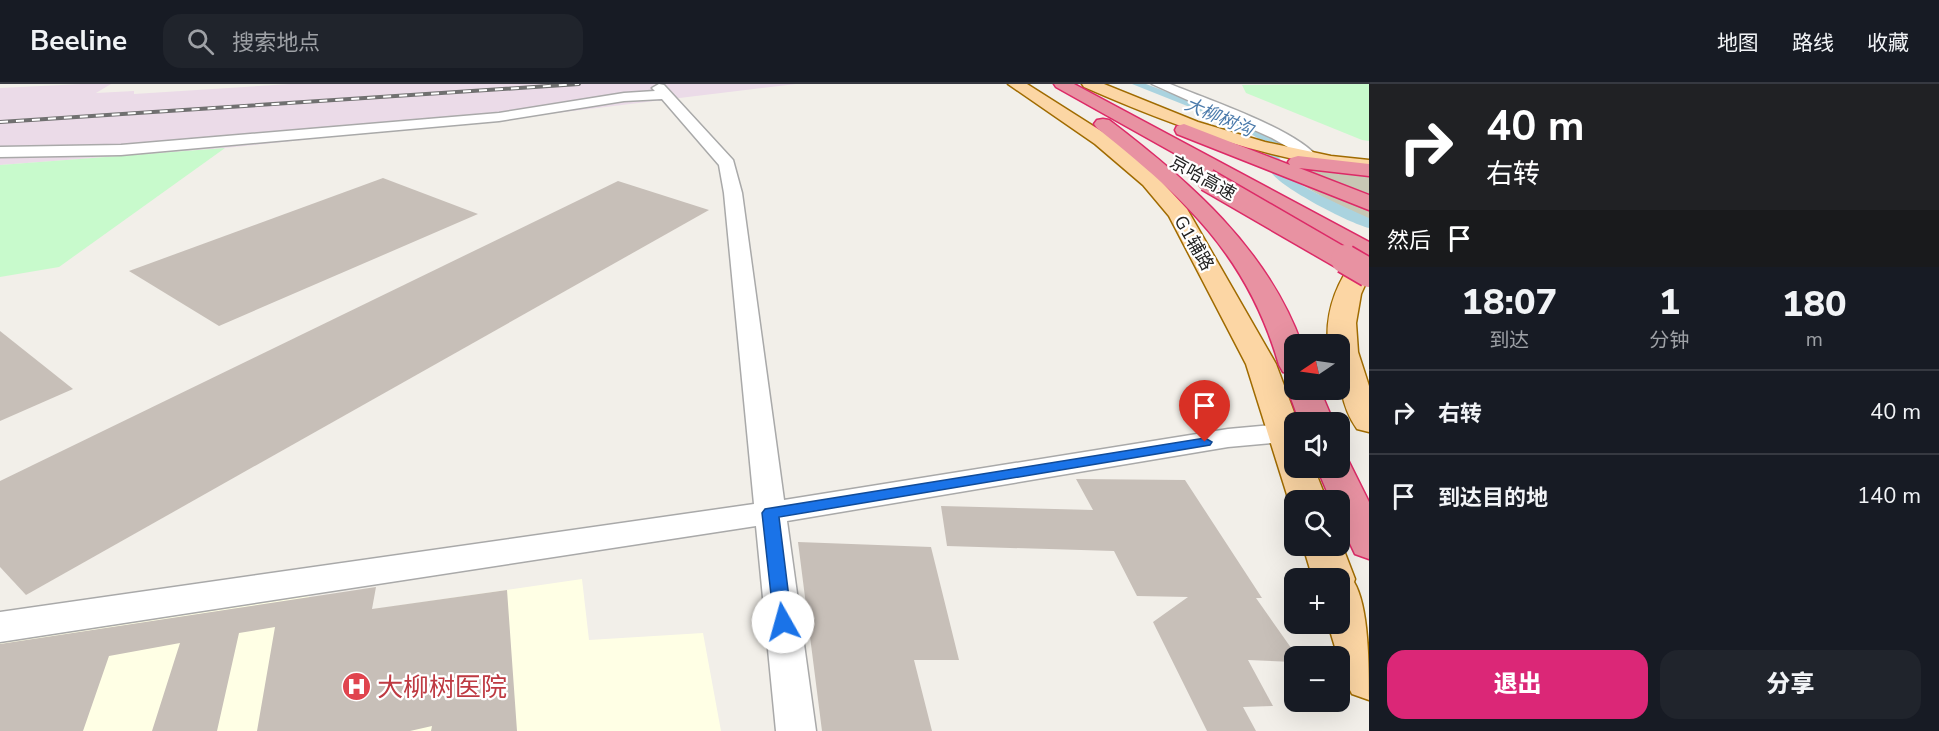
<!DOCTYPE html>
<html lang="zh">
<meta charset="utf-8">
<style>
:root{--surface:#171b24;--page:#20242c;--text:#f1f3f6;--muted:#9ea1a6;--line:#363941;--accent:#db2777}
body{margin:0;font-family:"Nunito Sans","Noto Sans SC",sans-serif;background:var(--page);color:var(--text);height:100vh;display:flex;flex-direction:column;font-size:22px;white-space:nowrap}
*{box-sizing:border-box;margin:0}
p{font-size:20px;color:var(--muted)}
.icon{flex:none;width:33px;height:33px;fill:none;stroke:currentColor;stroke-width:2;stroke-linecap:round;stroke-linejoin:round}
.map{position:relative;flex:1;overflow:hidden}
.panel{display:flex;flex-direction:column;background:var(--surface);width:570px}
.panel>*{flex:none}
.banner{background:#202124;color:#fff;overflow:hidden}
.needle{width:39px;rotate:257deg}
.fabs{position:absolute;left:1284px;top:250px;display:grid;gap:12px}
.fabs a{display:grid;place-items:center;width:66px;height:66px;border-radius:12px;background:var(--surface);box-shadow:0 6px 24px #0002;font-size:30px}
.pin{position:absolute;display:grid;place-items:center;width:51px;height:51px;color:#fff;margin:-62px -26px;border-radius:50% 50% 50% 0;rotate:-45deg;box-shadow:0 0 6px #0007}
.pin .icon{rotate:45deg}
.me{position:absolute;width:66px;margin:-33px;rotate:353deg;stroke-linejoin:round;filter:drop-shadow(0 0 4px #0008)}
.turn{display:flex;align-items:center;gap:21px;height:126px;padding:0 18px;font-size:27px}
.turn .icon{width:78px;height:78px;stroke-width:2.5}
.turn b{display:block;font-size:42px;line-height:51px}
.then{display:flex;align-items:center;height:57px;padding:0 18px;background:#0003;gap:12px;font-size:22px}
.eta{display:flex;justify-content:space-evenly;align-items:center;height:102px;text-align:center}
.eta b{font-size:36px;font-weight:800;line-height:42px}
.button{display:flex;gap:12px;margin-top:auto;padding:12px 18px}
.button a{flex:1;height:69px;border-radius:18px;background:var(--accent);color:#fff;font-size:24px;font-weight:800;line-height:69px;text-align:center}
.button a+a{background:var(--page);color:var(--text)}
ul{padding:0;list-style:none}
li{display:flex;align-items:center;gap:18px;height:84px;padding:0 18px;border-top:2px solid var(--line)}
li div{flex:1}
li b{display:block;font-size:22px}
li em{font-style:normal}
header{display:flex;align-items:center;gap:36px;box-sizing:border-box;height:84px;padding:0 30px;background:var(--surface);border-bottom:2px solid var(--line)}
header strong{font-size:28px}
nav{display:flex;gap:33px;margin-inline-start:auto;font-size:21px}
.search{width:420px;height:54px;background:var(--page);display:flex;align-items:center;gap:15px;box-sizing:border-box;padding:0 21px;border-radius:18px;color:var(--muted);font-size:22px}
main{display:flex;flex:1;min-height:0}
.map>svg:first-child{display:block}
.industrial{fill:#ebdbe8}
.education{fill:#ffffe5}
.construction{fill:#c7c7b4}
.park{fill:#c8facc}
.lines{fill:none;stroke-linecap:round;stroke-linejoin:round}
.canal{fill:#aad3df;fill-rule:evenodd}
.building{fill:#c7bfb8}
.minor-casing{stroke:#a9a9a9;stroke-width:3}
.major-casing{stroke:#a06b00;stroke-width:3}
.highway-casing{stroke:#dc2a67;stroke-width:3}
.minor{fill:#fff;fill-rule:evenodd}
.major{fill:#fcd6a4;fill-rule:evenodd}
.highway{fill:#e892a2;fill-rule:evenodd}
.rail-casing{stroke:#707070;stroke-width:4}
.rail{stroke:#fff;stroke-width:2;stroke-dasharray:8;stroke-linecap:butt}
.highway-bridge-far1-casing{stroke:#dc2a67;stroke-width:25;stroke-linecap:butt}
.highway-bridge-casing{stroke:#dc2a67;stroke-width:31;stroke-linecap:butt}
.highway-bridge-far1{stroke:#e892a2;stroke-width:22}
.highway-bridge{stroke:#e892a2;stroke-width:28}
.route{fill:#1a73e8;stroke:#114b97;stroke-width:1.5}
.labels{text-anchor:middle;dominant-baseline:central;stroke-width:4.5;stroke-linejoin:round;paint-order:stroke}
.far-water-label{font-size:18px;font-style:italic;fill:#4a7aab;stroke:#fff}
.far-street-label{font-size:18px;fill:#222;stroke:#fff}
.near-health-label{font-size:26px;fill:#be3a42;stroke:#fff;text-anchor:start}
</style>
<header>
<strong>Beeline</strong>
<div class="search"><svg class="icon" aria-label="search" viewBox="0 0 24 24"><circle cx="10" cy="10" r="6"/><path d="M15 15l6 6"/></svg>搜索地点</div>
<nav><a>地图</a><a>路线</a><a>收藏</a></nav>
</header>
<main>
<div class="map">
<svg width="1369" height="647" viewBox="0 0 1369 647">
<rect width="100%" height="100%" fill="#f2efe9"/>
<path class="industrial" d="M82 0H111L96 9 134 7V10L290 0H796L523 33 225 64 0 81V4Z"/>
<path class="education" d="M582 495 589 556 703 549 721 647H0V559L310 506 306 535Z"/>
<path class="construction" d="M1290 78 1369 83V135L1326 115 1288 93Z"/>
<g class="park">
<path d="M1369 0V57L1362 56 1246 9 1242 1Z"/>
<path d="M225 64 59 183 0 193V81Z"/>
</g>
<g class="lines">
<path class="canal" d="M1132 0H1146L1248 39 1277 55C1281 64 1278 74 1281 83 1287 99 1352 126 1369 134V144C1349 139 1281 104 1271 88 1265 80 1267 69 1267 60L1240 43Z"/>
</g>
<g class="building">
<path d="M383 94 478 130 219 242 129 187Z"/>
<path d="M618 97 709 126 26 511 0 483V397Z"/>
<path d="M0 247 73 305 0 337Z"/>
<path d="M1076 395 1185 396 1262 514H1256L1294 568V578L1248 576 1273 622 1243 623 1256 647H1207L1153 538 1188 513 1137 512 1114 467 947 462 941 422 1093 426Z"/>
<path d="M798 458 931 463 959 576H914L932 647H822Z"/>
<path d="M376 503 372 525 507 506 517 647H431L432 642 410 647H257L275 543 239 549 217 647H152L180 559 109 572 83 647H0V560Z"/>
</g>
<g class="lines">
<defs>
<g id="minor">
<path d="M659 0 664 1 733 76 742 109 784 416 1228 345 1284 340 1294 343V354L1284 358 1228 363 787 437 816 647H776L756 442 0 558V528L754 420 724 109 719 81 662 15 624 17 499 37 121 71 0 73V63L121 61 499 29 624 9 655 7 652 4Z"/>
<path d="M1152 0H1170C1206 15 1299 46 1319 75L1311 80 1305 78 1293 66 1272 54Z"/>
</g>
<g id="major">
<path d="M1008 0H1027L1109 52 1157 93 1187 125 1276 280 1298 339H1294V384H1314L1327 417H1294V426L1289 417 1246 280 1169 132 1143 101 1095 60Z"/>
<path d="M1082 0H1104L1198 38 1265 58 1331 72 1369 76V88C1268 76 1177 44 1084 3Z"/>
<path d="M1369 165V192L1361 210 1356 239 1358 268 1369 302V348L1357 345C1338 317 1340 294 1340 261H1328C1325 225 1338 195 1360 168Z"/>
<path d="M1340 456 1355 495 1354 498C1369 523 1369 583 1369 616L1352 610 1345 596 1328 540H1340V495H1313L1303 462H1340Z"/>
</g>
<g id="highway">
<path d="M1054 0H1074L1369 158V175L1360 173 1056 3Z"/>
<path d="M1103 35 1109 36C1189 97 1267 164 1302 261H1294V290L1283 288 1279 281C1247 170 1184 114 1097 44L1094 40 1097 36Z"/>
<path d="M1184 40 1290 81 1288 78 1291 74 1298 72 1369 80V92L1299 84 1369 111V126L1177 50 1175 46 1177 42Z"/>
<path d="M1293 299H1294V306H1320L1334 339H1300L1288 306Z"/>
<path d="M1340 373 1348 376 1369 418V475L1355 470 1340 438V417H1331L1317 384H1340Z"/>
</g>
</defs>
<use href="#minor" class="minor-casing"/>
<use href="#major" class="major-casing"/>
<use href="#highway" class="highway-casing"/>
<use href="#minor" class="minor"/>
<use href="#major" class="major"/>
<use href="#highway" class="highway"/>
<defs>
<path id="rail" d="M0 38 579 0"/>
</defs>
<use href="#rail" class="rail-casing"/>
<use href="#rail" class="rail"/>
<defs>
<path id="highway-bridge-far1" d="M1207 96 1347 177"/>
<path id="highway-bridge" d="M1345 175 1369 189"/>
</defs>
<use href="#highway-bridge-far1" class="highway-bridge-far1-casing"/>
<use href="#highway-bridge" class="highway-bridge-casing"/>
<use href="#highway-bridge-far1" class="highway-bridge-far1"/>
<use href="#highway-bridge" class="highway-bridge"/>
</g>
<path class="route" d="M1205 354 1212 358 1210 361 779 433 792 538 789 543 783 546 777 543 774 538 762 429 765 425Z"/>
<defs>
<symbol id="hospital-disc" viewBox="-11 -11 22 22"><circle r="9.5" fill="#e0444e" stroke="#fff"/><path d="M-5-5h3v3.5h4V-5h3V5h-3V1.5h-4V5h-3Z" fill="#fff"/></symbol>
</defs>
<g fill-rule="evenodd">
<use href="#hospital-disc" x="340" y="586" width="33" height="33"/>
</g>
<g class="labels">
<g class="far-water-label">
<text transform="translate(1219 33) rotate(23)">大柳树沟</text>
</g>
<g class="far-street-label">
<text transform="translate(1203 94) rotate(29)">京哈高速</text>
<text transform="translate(1194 159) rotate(60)">G1辅路</text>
</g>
<g class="near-health-label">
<text x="377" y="603">大柳树医院</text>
</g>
</g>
</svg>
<div class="fabs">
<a><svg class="needle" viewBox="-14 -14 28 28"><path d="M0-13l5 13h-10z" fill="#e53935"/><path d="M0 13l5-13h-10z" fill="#9ea1a6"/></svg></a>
<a><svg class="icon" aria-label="sound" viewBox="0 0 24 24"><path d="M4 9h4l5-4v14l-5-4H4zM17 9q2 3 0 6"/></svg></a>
<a><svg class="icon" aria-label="search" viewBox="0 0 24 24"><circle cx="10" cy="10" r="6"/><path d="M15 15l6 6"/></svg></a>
<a>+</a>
<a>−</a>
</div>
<div class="pin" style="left:1205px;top:358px;background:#d93025"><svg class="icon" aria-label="arrive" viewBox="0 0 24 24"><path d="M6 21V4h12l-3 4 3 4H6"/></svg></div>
<svg class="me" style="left:783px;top:538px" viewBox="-20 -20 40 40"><circle r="19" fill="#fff"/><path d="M0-13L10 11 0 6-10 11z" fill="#1a73e8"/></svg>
</div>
<section class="panel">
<div class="banner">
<div class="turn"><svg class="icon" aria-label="right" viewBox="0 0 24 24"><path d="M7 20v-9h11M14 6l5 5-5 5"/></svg><div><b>40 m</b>右转</div></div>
<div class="then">然后<svg class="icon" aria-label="arrive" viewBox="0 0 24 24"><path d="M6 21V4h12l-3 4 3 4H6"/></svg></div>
</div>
<div class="eta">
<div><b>18:07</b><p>到达</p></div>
<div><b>1</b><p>分钟</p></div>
<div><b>180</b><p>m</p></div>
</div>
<ul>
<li><svg class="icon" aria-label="right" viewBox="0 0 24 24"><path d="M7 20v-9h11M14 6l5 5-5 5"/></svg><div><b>右转</b></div><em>40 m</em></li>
<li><svg class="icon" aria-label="arrive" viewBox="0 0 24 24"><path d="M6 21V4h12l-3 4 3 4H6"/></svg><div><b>到达目的地</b></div><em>140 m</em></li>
</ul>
<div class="button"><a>退出</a><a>分享</a></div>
</section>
</main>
